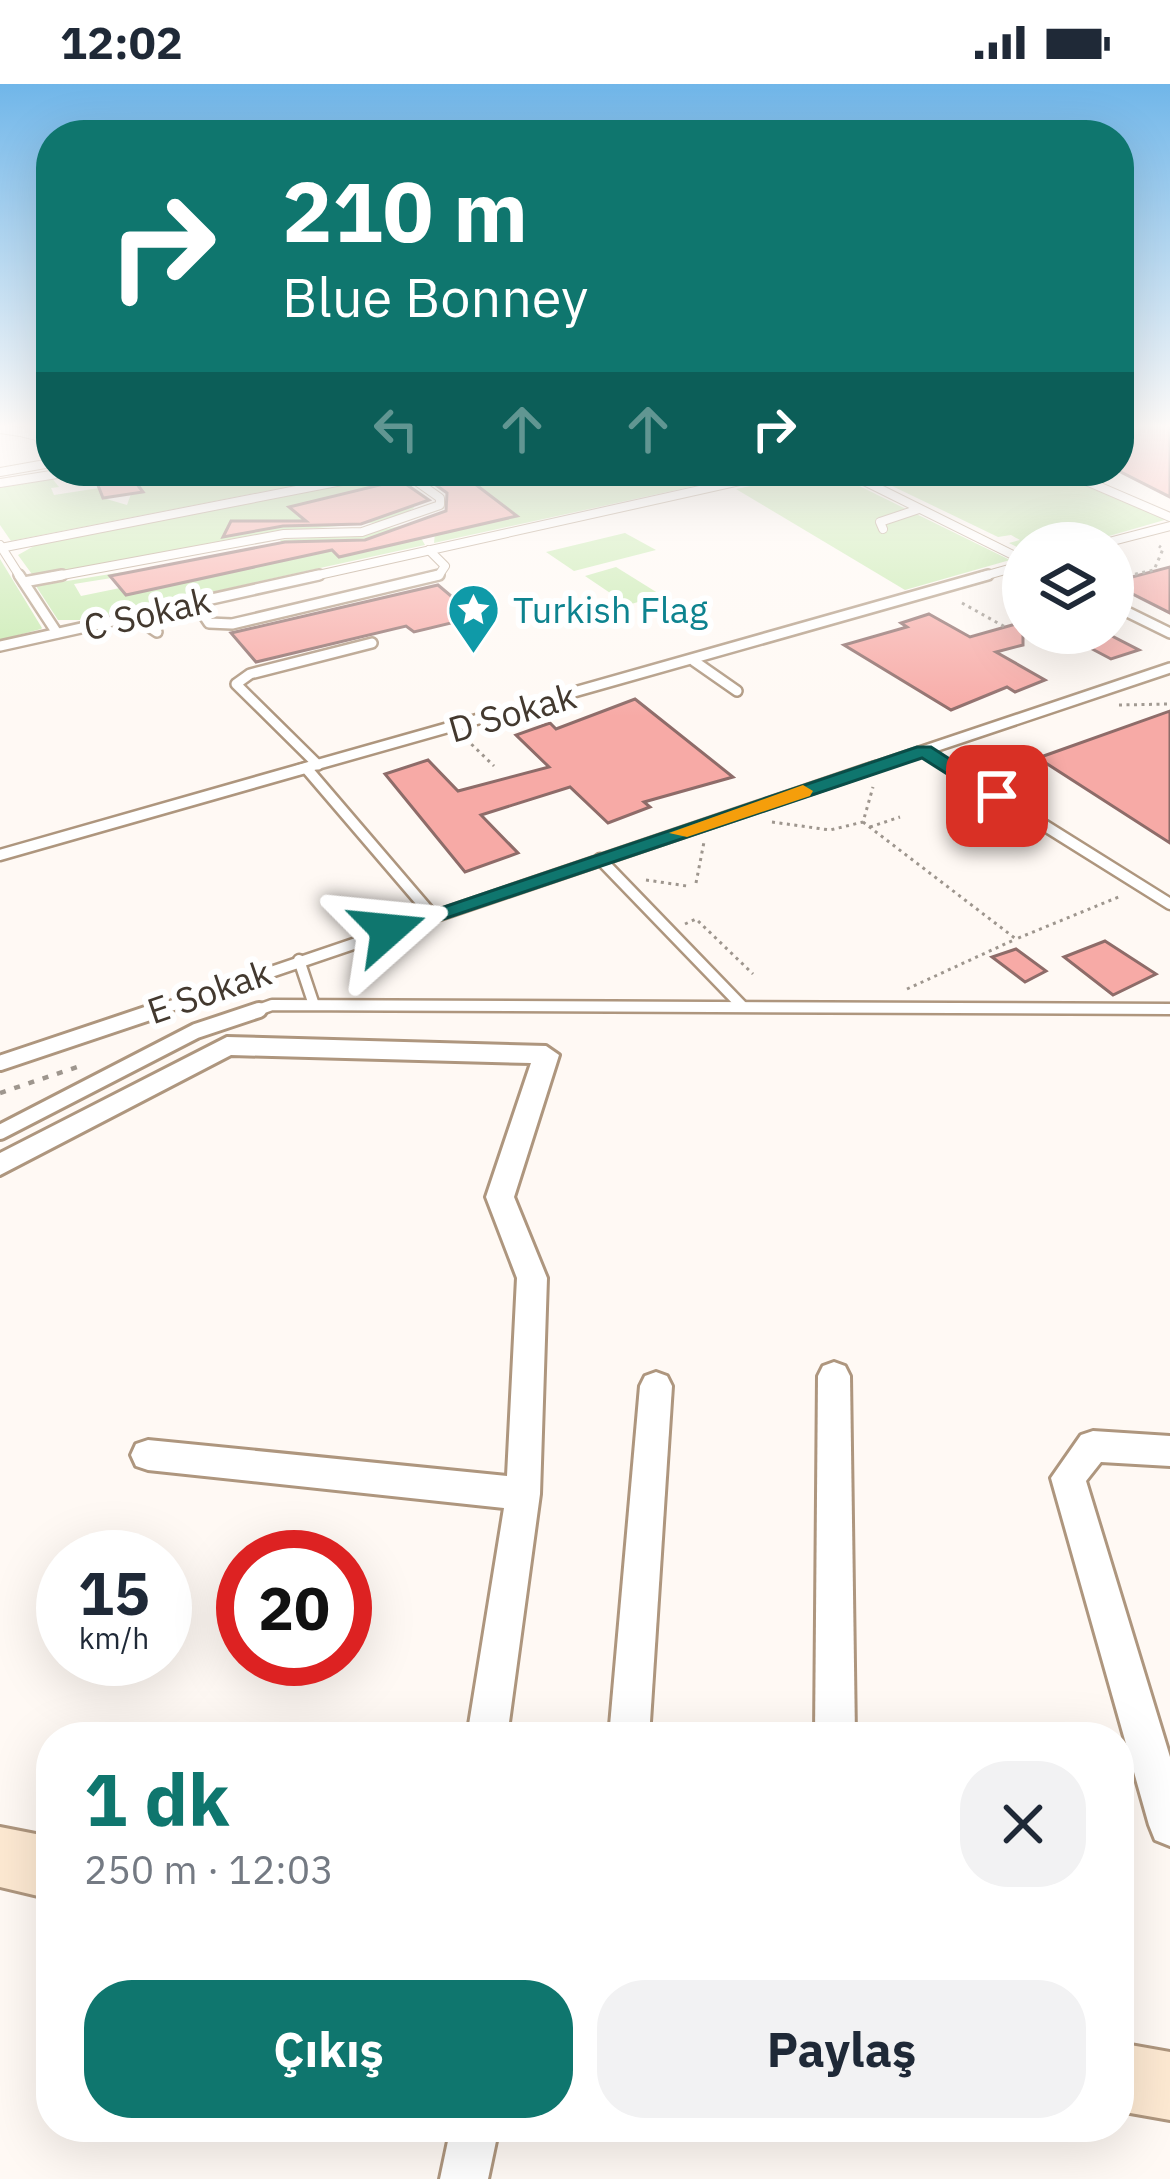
<!DOCTYPE html>
<html lang="tr">
<meta charset="utf-8">
<style>
:root{--surface:#fff;--page:#f2f2f3;--text:#1f2937;--muted:#747a83;--accent:#0f766e}
body{margin:0;font-family:"IBM Plex Sans",sans-serif;background:var(--page);color:var(--text);height:100vh;display:flex;flex-direction:column;font-size:45px;white-space:nowrap}
*{box-sizing:border-box;margin:0}
p{font-size:39px;color:var(--muted)}
.icon{flex:none;width:66px;height:66px;fill:none;stroke:currentColor;stroke-width:2;stroke-linecap:round;stroke-linejoin:round}
.map{position:relative;flex:1;overflow:hidden}
.panel{position:absolute;left:36px;top:1638px;width:1098px;height:420px;display:flex;flex-direction:column;background:var(--surface);border-radius:48px;box-shadow:0 12px 48px #0002}
.panel>*{flex:none}
.hud{position:absolute;left:36px;top:36px;width:1098px;height:366px;border-radius:48px;box-shadow:0 12px 48px #0002;background:#0f766e;color:#fff;overflow:hidden}
.tools{position:absolute;left:1002px;top:438px;display:grid;gap:24px}
.tools a{display:grid;place-items:center;width:132px;height:132px;border-radius:50%;background:var(--surface);box-shadow:0 12px 48px #0002;font-size:60px}
.speed{position:absolute;left:36px;top:1446px;display:flex;gap:24px;font-size:60px;font-weight:700;text-align:center}
.speed>*{display:grid;place-content:center;width:156px;height:156px;border-radius:50%;background:var(--surface);box-shadow:0 12px 48px #0002;line-height:1}
.speed small{font-size:30px;font-weight:400}
.speed .limit{border:18px solid #d22;background:#fff;color:#111}
.pin{position:absolute;display:grid;place-items:center;width:102px;height:102px;color:#fff;margin:-51px;border-radius:24px;box-shadow:0 6px 18px #0006}
.me{position:absolute;width:132px;margin:-66px;rotate:72deg;stroke-linejoin:round;filter:drop-shadow(0 0 9px #0008)}
.turn{display:flex;align-items:center;gap:42px;height:252px;padding:0 48px;font-size:54px}
.turn .icon{width:156px;height:156px;stroke-width:2.5}
.turn b{display:block;font-size:84px;line-height:102px}
.lanes{display:flex;align-items:center;height:114px;padding:0 48px;background:#0003;justify-content:center;gap:60px;direction:ltr}
.lanes .off{opacity:.35}
.round{display:grid;place-items:center;flex:none;width:126px;height:126px;border-radius:48px;background:var(--page)}
.head{display:flex;align-items:center;justify-content:space-between;height:204px;padding:0 48px}
h1{font-size:72px;font-weight:800;line-height:90px;color:var(--accent)}
.cta{display:flex;gap:24px;margin-top:auto;padding:24px 48px}
.cta a{flex:1;height:138px;border-radius:48px;background:var(--accent);color:#fff;font-size:48px;font-weight:800;line-height:138px;text-align:center}
.cta a+a{background:var(--page);color:var(--text)}
.status{display:flex;justify-content:space-between;align-items:center;height:84px;padding:0 60px;background:var(--surface);direction:ltr}
.status svg{height:33px;fill:currentColor}
.map>svg:first-child{display:block}
.green{fill:#c5eaac}
.building{fill:#f7aaa6;stroke:#8e6c69;stroke-width:3}
.lines{fill:none;stroke-linecap:round;stroke-linejoin:round}
.lane-far3-casing{stroke:#ae967e;stroke-width:10}
.lane-far2-casing{stroke:#ae967e;stroke-width:14}
.lane-far1-casing{stroke:#ae967e;stroke-width:15}
.lane-casing{stroke:#ae967e;stroke-width:20}
.street-casing{stroke:#ae967e;stroke-width:6}
.secondary-casing{stroke:#ae967e;stroke-width:6}
.path-far1{stroke:#9e968e;stroke-width:3;stroke-dasharray:3 4.5;stroke-linecap:butt}
.path{stroke:#9e968e;stroke-width:4.5;stroke-dasharray:6 9;stroke-linecap:butt}
.lane-far3{stroke:#fff;stroke-width:8}
.lane-far2{stroke:#fff;stroke-width:9}
.lane-far1{stroke:#fff;stroke-width:10}
.lane{stroke:#fff;stroke-width:14}
.street{fill:#fff;fill-rule:evenodd}
.secondary{fill:#fde9d2;fill-rule:evenodd}
.route{fill:#0f766e;stroke:#0a4d48;stroke-width:3}
.slow{fill:#f59e0b}
.labels{text-anchor:middle;dominant-baseline:central;stroke-width:12;stroke-linejoin:round;paint-order:stroke}
.far-culture-label{font-size:36px;fill:#0d838f;stroke:#fff;text-anchor:start}
.far-street-label{font-size:36px;fill:#43392f;stroke:#fff}
</style>
<div class="status"><b>12:02</b><svg viewBox="0 0 49 12"><path d="M0 12V9h3v3zM5 12V6h3v6zM10 12V3h3v9zM15 12V0h3v12zM26 1h20v11H26zM47 4h2v5h-2z"/></svg></div>
<div class="map">
<svg width="1170" height="2095" viewBox="0 0 1170 2095">
<rect width="100%" height="100%" fill="#fff9f4"/>
<g class="green">
<path d="M180 387H193L199 394 240 387H369L11 457 0 441V401L51 393 59 403 51 404 54 411 112 402 100 406 103 414 127 421 131 410 143 407 118 395 179 391Z"/>
<path d="M763 387 434 459 435 449 516 432 431 388 422 393 411 388Z"/>
<path d="M861 387H1060L1168 435 1085 459H1023V466L1009 459 1020 456 1011 451 998 453Z"/>
<path d="M398 388 414 424 392 437 274 448 34 493 18 471 34 462Z"/>
<path d="M819 388 839 392 1010 476 905 506 736 405Z"/>
<path d="M400 442 413 453 420 452 425 461 84 536H58L36 502 123 488 124 492 74 500 81 512 120 504 126 511 296 474 280 456 358 451Z"/>
<path d="M625 449 656 466 574 487 546 468Z"/>
<path d="M0 475 42 544 41 545 0 556Z"/>
<path d="M616 483 661 511 628 521 585 492Z"/>
</g>
<g class="building">
<path d="M1119 339H1170V413L1119 387Z"/>
<path d="M127 387 143 408 103 414 94 391Z"/>
<path d="M446 387H458L517 432 339 473 332 466 126 511 110 492 285 458 365 456 446 427 447 409 422 391Z"/>
<path d="M400 396 429 416 361 440 283 442 223 453 231 437H306L289 423Z"/>
<path d="M1170 483V529L1113 500V498Z"/>
<path d="M438 501 476 533 414 548 406 542 256 578 231 549Z"/>
<path d="M929 530 970 553 1023 538V561L996 568 1045 596 1015 608 1007 603 951 626 844 561 907 543 901 539Z"/>
<path d="M1062 549H1106L1139 566 1111 575Z"/>
<path d="M635 615 733 693 644 718 650 723 608 739 570 703 481 731 518 769 465 788 385 690 428 676 458 707 549 683 516 651 550 639 556 645Z"/>
<path d="M1170 627V759L1038 674Z"/>
<path d="M1105 857 1156 890 1113 911 1064 873Z"/>
<path d="M1016 865 1046 887 1025 898 992 873Z"/>
</g>
<g class="lines">
<defs>
<g id="lane-far3">
<path d="M0 345 20 348 51 340"/>
<path d="M24 349 37 352 51 371"/>
<path d="M844 387 1023 476"/>
<path d="M1063 387 1170 433"/>
<path d="M0 388 51 379"/>
<path d="M0 399 76 387"/>
<path d="M883 445 880 438 919 425"/>
<path d="M1105 459 1170 442"/>
<path d="M0 461 21 494"/>
<path d="M0 464 393 387"/>
<path d="M46 494 284 450 362 448 440 421V414L402 387"/>
<path d="M305 494 785 387"/>
<path d="M426 494 439 491 445 482 429 466"/>
<path d="M977 494 1023 481"/>
</g>
<g id="lane-far2">
<path d="M19 491 57 549"/>
<path d="M24 498 62 491"/>
<path d="M195 518 209 539 232 540 439 491"/>
<path d="M1113 521 1170 549"/>
<path d="M133 532 157 548"/>
<path d="M0 562 319 491"/>
<path d="M694 577 737 607"/>
<path d="M924 667 955 686"/>
<path d="M318 681 236 600 250 590 372 559"/>
<path d="M298 686 988 491"/>
<path d="M866 686 1170 584"/>
</g>
<g id="lane-far1">
<path d="M951 683 1170 820"/>
<path d="M307 685 432 831"/>
<path d="M0 771 309 683"/>
<path d="M600 775 742 922"/>
<path d="M299 876 313 918"/>
<path d="M150 929 875 683"/>
<path d="M250 929 272 921 1170 925"/>
</g>
<g id="lane">
<path d="M0 979 158 926"/>
<path d="M0 1048 196 947 259 926"/>
</g>
<g id="street">
<path d="M227 953 546 962 559 971 514 1113 547 1194 540 1410 507 1653H467L504 1424 148 1386 136 1382 131 1371 136 1360 148 1356 507 1392 517 1194 486 1113 531 979 231 971 0 1091V1069Z"/>
<path d="M834 1278 845 1282 850 1292 855 1653H815L818 1292 823 1282Z"/>
<path d="M656 1288 667 1292 672 1302 649 1653H609L640 1302 645 1292Z"/>
<path d="M1093 1347 1170 1352V1382L1101 1378 1086 1397 1170 1673V1762L1155 1756 1149 1741 1051 1394 1081 1351Z"/>
<path d="M451 2043H499L488 2095H440Z"/>
</g>
<g id="secondary">
<path d="M0 1743 51 1753V1815L0 1803Z"/>
<path d="M1119 1959 1170 1968V2036L1119 2027Z"/>
</g>
</defs>
<use href="#lane-far3" class="lane-far3-casing"/>
<use href="#lane-far2" class="lane-far2-casing"/>
<use href="#lane-far1" class="lane-far1-casing"/>
<use href="#lane" class="lane-casing"/>
<use href="#street" class="street-casing"/>
<use href="#secondary" class="secondary-casing"/>
<g class="path-far1">
<path d="M1113 495 1154 486 1163 465 1159 462"/>
<path d="M962 519 1005 543"/>
<path d="M1119 621 1170 620"/>
<path d="M466 655 494 682"/>
<path d="M772 738 830 746 863 738 873 703"/>
<path d="M863 738 1016 855 1121 812"/>
<path d="M870 743 900 733"/>
<path d="M646 796 687 802"/>
<path d="M696 799 704 758"/>
<path d="M685 840 696 835 753 890"/>
<path d="M907 905 1016 855"/>
</g>
<path class="path" d="M0 1009 80 982"/>
<use href="#lane-far3" class="lane-far3"/>
<use href="#lane-far2" class="lane-far2"/>
<use href="#lane-far1" class="lane-far1"/>
<use href="#lane" class="lane"/>
<use href="#street" class="street"/>
<use href="#secondary" class="secondary"/>
</g>
<linearGradient id="sky" x2="0" y2="1"><stop stop-color="#70b6e9"/><stop offset="0.54" stop-color="#fffcfa"/><stop offset="1" stop-color="#fffcfa" stop-opacity="0"/></linearGradient>
<rect width="1170" height="633" fill="url(#sky)"/>
<path class="route" d="M917 663H931L1007 712 990 717 922 674 396 851 376 846Z"/>
<path class="slow" d="M803 701 813 707 810 712 687 753 669 749Z"/>
<defs>
<symbol id="sight-pin" viewBox="-11 -11 22 30"><path d="M0 17L-7.5 6A9.5 9.5 0 1 1 7.5 6Z" fill="#0f9aa8" stroke="#fff"/><path d="M0-6L1.8-2.2L6-1.7L2.9 1.2L3.7 5.4L0 3.3L-3.7 5.4L-2.9 1.2L-6-1.7L-1.8-2.2Z" fill="#fff"/></symbol>
</defs>
<g fill-rule="evenodd">
<use href="#sight-pin" x="444" y="496" width="59" height="81"/>
</g>
<g class="labels">
<g class="far-culture-label">
<text x="513" y="525">Turkish Flag</text>
</g>
<g class="far-street-label">
<text transform="translate(147 529) rotate(-13)">C Sokak</text>
<text transform="translate(512 628) rotate(-16)">D Sokak</text>
<text transform="translate(209 907) rotate(-19)">E Sokak</text>
</g>
</g>
</svg>
<div class="tools">
<a><svg class="icon" aria-label="layers" viewBox="0 0 24 24"><path d="M12 4l9 5-9 5-9-5zM3 14l9 5 9-5"/></svg></a>
</div>
<div class="speed"><div>15<small>km/h</small></div><div class="limit">20</div></div>
<div class="pin" style="left:997px;top:712px;background:#d93025"><svg class="icon" aria-label="arrive" viewBox="0 0 24 24"><path d="M6 21V4h12l-3 4 3 4H6"/></svg></div>
<svg class="me" style="left:388px;top:846px" viewBox="-20 -20 40 40"><path d="M0-17L14 15 0 8-14 15z" fill="#0f766e" stroke="#fff" stroke-width="4"/></svg>
<div class="hud">
<div class="turn"><svg class="icon" aria-label="right" viewBox="0 0 24 24"><path d="M7 20v-9h11M14 6l5 5-5 5"/></svg><div><b>210 m</b>Blue Bonney</div></div>
<div class="lanes"><svg class="icon off" aria-label="left" viewBox="0 0 24 24"><path d="M17 20v-9H6M10 6l-5 5 5 5"/></svg><svg class="icon off" aria-label="ahead" viewBox="0 0 24 24"><path d="M12 20V5M6 11l6-6 6 6"/></svg><svg class="icon off" aria-label="ahead" viewBox="0 0 24 24"><path d="M12 20V5M6 11l6-6 6 6"/></svg><svg class="icon" aria-label="right" viewBox="0 0 24 24"><path d="M7 20v-9h11M14 6l5 5-5 5"/></svg></div>
</div>
<section class="panel">
<div class="head"><div><h1>1 dk</h1><p>250 m · 12:03</p></div><a class="round"><svg class="icon" aria-label="close" viewBox="0 0 24 24"><path d="M6 6l12 12M18 6L6 18"/></svg></a></div>
<div class="cta"><a>Çıkış</a><a>Paylaş</a></div>
</section>
</div>
